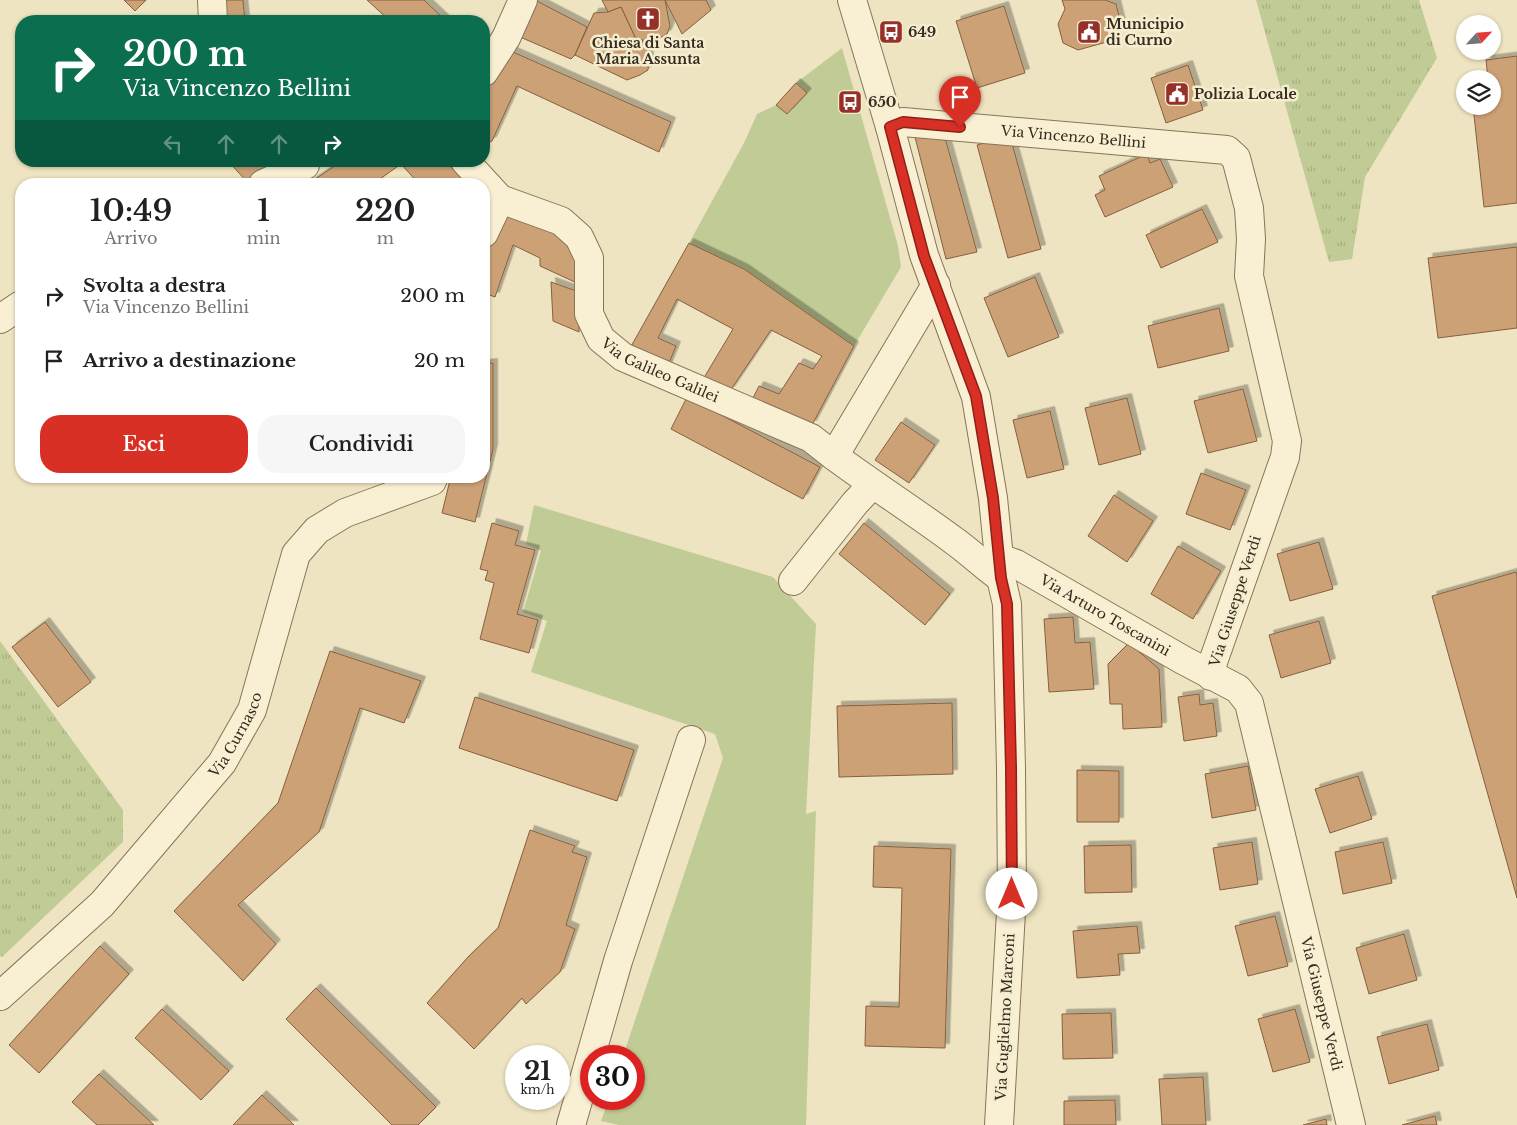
<!DOCTYPE html>
<html lang="it">
<style>
:root{--surface:#fff;--page:#f6f6f6;--text:#202124;--muted:#757577;--accent:#d93025}
body{margin:0;font-family:"Libre Baskerville",serif;background:var(--page);color:var(--text);height:100vh;display:flex;flex-direction:column;font-size:19px;white-space:nowrap}
*{box-sizing:border-box;margin:0}
p{font-size:16px;color:var(--muted)}
.icon{flex:none;width:28px;height:28px;fill:none;stroke:currentColor;stroke-width:2;stroke-linecap:round;stroke-linejoin:round}
.map{position:relative;flex:1;overflow:hidden}
.details{position:absolute;left:15px;top:178px;width:475px;height:305px;display:flex;flex-direction:column;background:var(--surface);border-radius:20px;box-shadow:0 1px 4px #0004}
.details>*{flex:none}
.banner{position:absolute;left:15px;top:15px;width:475px;height:152px;border-radius:20px;box-shadow:0 1px 4px #0004;background:#0b6e4f;color:#fff;overflow:hidden}
.needle{width:32px;rotate:64deg}
.fabs{position:absolute;left:1456px;top:15px;display:grid;gap:10px}
.fabs a{display:grid;place-items:center;width:45px;height:45px;border-radius:50%;background:var(--surface);box-shadow:0 1px 4px #0004;font-size:25px}
.speed{position:absolute;left:505px;top:1045px;display:flex;gap:10px;font-size:25px;font-weight:700;text-align:center}
.speed>*{display:grid;place-content:center;width:65px;height:65px;border-radius:50%;background:var(--surface);box-shadow:0 1px 4px #0004;line-height:1}
.speed small{font-size:12px;font-weight:400}
.speed .limit{border:8px solid #d22;background:#fff;color:#111}
.pin{position:absolute;display:grid;place-items:center;width:42px;height:42px;color:#fff;margin:-51px -21px;border-radius:50% 50% 50% 0;rotate:-45deg;box-shadow:0 0 5px #0007}
.pin .icon{rotate:45deg}
.me{position:absolute;width:55px;margin:-28px;rotate:0deg;stroke-linejoin:round;filter:drop-shadow(0 0 4px #0008)}
.turn{display:flex;align-items:center;gap:18px;height:105px;padding:0 25px;font-size:22px}
.turn .icon{width:65px;height:65px;stroke-width:2.5}
.turn b{display:block;font-size:35px;line-height:42px}
.lanes{display:flex;align-items:center;height:48px;padding:0 25px;background:#0003;justify-content:center;gap:25px;direction:ltr}
.lanes .off{opacity:.35}
.eta{display:flex;justify-content:space-evenly;align-items:center;height:85px;text-align:center}
.eta b{font-size:30px;font-weight:600;line-height:35px}
.button{display:flex;gap:10px;margin-top:auto;padding:10px 25px}
.button a{flex:1;height:58px;border-radius:20px;background:var(--accent);color:#fff;font-size:20px;font-weight:600;line-height:58px;text-align:center}
.button a+a{background:var(--page);color:var(--text)}
ul{padding:0;list-style:none}
li{display:flex;align-items:center;gap:15px;height:65px;padding:0 25px}
li div{flex:1}
li b{display:block;font-size:19px}
li em{font-style:normal}
.map>svg:first-child{display:block}
.grass{fill:url(#grass-tufts)}
.green{fill:#c1cb95}
.building{fill:#cca176;stroke:#86603e;filter:url(#shadow)}
.lines{fill:none;stroke-linecap:round;stroke-linejoin:round}
.minor-casing{stroke:#877558;stroke-width:30}
.minor{stroke:#f9f0d4;stroke-width:28}
.route-casing{stroke:#8d1f18;stroke-width:12}
.route{stroke:#d93025;stroke-width:9}
.labels{text-anchor:middle;dominant-baseline:central;stroke-width:5;stroke-linejoin:round;paint-order:stroke}
.poi-label{font-size:14px;font-weight:bold;fill:#362b1d;stroke:#f5edd0;text-anchor:start}
.street-label{font-size:14px;fill:#362b1d;stroke:#f5edd0}
</style>
<div class="map">
<svg width="1517" height="1125" viewBox="0 0 1517 1125">
<defs>
<pattern id="grass-tufts" width="24" height="20" patternUnits="userSpaceOnUse" patternTransform="scale(1.25)"><rect width="24" height="20" fill="#c1cb95"/><path d="M3 7l-1-3M5 7V3M7 7l1-3M15 17l-1-3M17 17v-4M19 17l1-3" fill="none" stroke="#a6ae80"/></pattern>
<filter id="shadow"><feDropShadow dx="4.5" dy="-4.5" stdDeviation="0" flood-color="#0004"/></filter>
</defs>
<rect width="100%" height="100%" fill="#eee4c1"/>
<g class="grass">
<path d="M1256 0H1419L1437 58 1365 177 1352 259 1329 262Z"/>
<path d="M0 641 123 810V842L2 957 0 956Z"/>
</g>
<g class="green">
<path d="M842 48 898 246 901 267 854 346 744 269 689 243 744 143 757 114 776 105 796 83Z"/>
<path d="M534 505 773 577 816 624 806 814 816 811 806 1125H619L601 1121 609 1099H634V1056H623L723 758 715 734 531 672 547 621 523 612 541 551 526 544Z"/>
</g>
<g class="building">
<path d="M124 0H146L135 11Z"/>
<path d="M221 0H243L245 21H221Z"/>
<path d="M367 0H424L446 21H390Z"/>
<path d="M535 0 587 27 575 55 571 59 520 37Z"/>
<path d="M602 0H665L670 26 667 34 654 41 642 40 635 37 621 7 608 12Z"/>
<path d="M665 0H706L711 10 682 34Z"/>
<path d="M1062 0H1105L1116 4 1121 24 1114 40 1078 50 1063 43 1058 24 1065 9Z"/>
<path d="M1004 6 1025 73 977 88 956 21Z"/>
<path d="M621 7 635 37 642 40 649 56 648 70 640 75 627 80 575 55 594 13 608 12Z"/>
<path d="M506 49 671 122 659 152 517 86 492 141 484 145V94Z"/>
<path d="M1517 56V203L1484 207 1473 106H1492V79H1488L1486 60Z"/>
<path d="M1188 65 1203 110 1166 123 1151 78Z"/>
<path d="M796 83 807 93 787 114 776 105Z"/>
<path d="M942 127 977 252 946 259 915 137Z"/>
<path d="M1010 136 1041 249 1008 258 977 145Z"/>
<path d="M1147 154 1150 163 1160 159 1173 187 1105 217 1095 195 1105 190 1099 176Z"/>
<path d="M228 161H285L248 183Z"/>
<path d="M342 161H445L469 184H419L401 164 373 184H308Z"/>
<path d="M1202 209 1218 242 1161 268 1146 235Z"/>
<path d="M513 212 571 239 580 267 579 284 540 266V258L513 245 495 297 484 293V245L494 221Z"/>
<path d="M689 243 744 269 854 346 812 425 752 400 759 386 779 394 799 363 813 369 822 356 771 330 730 391 702 381 733 329 677 299 658 338 676 346 667 368 629 350Z"/>
<path d="M1517 247V328L1438 338 1428 258Z"/>
<path d="M1035 277 1059 337 1008 357 984 298Z"/>
<path d="M551 282 579 292V332L553 321Z"/>
<path d="M1219 308 1229 351 1158 368 1148 326Z"/>
<path d="M493 363V449L475 522 442 513 451 476H484V364Z"/>
<path d="M1243 389 1257 441 1208 453 1194 401Z"/>
<path d="M687 397 820 467 803 499 671 429Z"/>
<path d="M1127 398 1141 454 1099 465 1085 408Z"/>
<path d="M1050 411 1064 469 1027 478 1013 420Z"/>
<path d="M901 422 935 445 909 483 875 460Z"/>
<path d="M1201 473 1246 490 1230 530 1186 514Z"/>
<path d="M1114 495 1153 521 1127 562 1088 536Z"/>
<path d="M492 523 519 531 515 545 535 550 517 614 538 620 529 653 480 639 494 583 485 580 488 571 480 569Z"/>
<path d="M864 523 950 594 925 625 839 554Z"/>
<path d="M1319 542 1333 589 1290 601 1277 554Z"/>
<path d="M1178 546 1221 571 1193 619 1151 594Z"/>
<path d="M1516 572 1517 576V898L1432 596Z"/>
<path d="M1073 617 1075 643 1090 642 1094 689 1049 692 1044 619Z"/>
<path d="M1319 621 1331 663 1281 678 1269 635Z"/>
<path d="M45 622 91 682 58 707 12 647Z"/>
<path d="M1129 643 1159 669 1162 727 1123 729 1122 704H1110L1108 664Z"/>
<path d="M330 651 421 681 404 723 360 708 319 832 238 905 276 944 243 981 174 911 278 803Z"/>
<path d="M1199 694 1200 705 1213 703 1217 736 1184 741 1178 697Z"/>
<path d="M475 697 634 750 617 801 459 748Z"/>
<path d="M952 703 953 774 839 777 837 706Z"/>
<path d="M1248 766 1256 810 1212 818 1205 774Z"/>
<path d="M1077 770 1119 771V822H1077Z"/>
<path d="M1358 776 1372 819 1330 833 1315 789Z"/>
<path d="M530 830 575 846 572 852 587 857 566 925 575 929 560 972 526 1004 522 998 474 1049 427 1003 468 957 498 928Z"/>
<path d="M1252 842 1258 884 1220 890 1213 848Z"/>
<path d="M1383 842 1392 883 1343 894 1335 852Z"/>
<path d="M1131 845 1132 892 1085 893 1084 846Z"/>
<path d="M874 846 951 849 945 1048 865 1046 866 1006 899 1007 902 888 873 887Z"/>
<path d="M1275 916 1288 966 1248 976 1235 926Z"/>
<path d="M1137 926 1140 953 1118 954 1120 975 1077 978 1073 931Z"/>
<path d="M1404 934 1417 980 1369 994 1356 948Z"/>
<path d="M100 946 129 974 39 1073 9 1045Z"/>
<path d="M316 988 436 1107 418 1125H392L286 1019Z"/>
<path d="M162 1009 229 1071 201 1100 135 1038Z"/>
<path d="M1295 1009 1310 1062 1273 1072 1258 1019Z"/>
<path d="M1111 1013 1113 1058 1063 1059 1062 1014Z"/>
<path d="M1427 1024 1439 1070 1389 1084 1377 1037Z"/>
<path d="M99 1074 154 1125H97L72 1102Z"/>
<path d="M1203 1077 1206 1125H1162L1159 1079Z"/>
<path d="M262 1095 294 1125H233Z"/>
<path d="M1115 1100 1116 1125H1064V1101Z"/>
<path d="M1435 1116 1437 1125H1402Z"/>
<path d="M1326 1119 1327 1125H1303Z"/>
</g>
<g class="lines">
<defs>
<g id="minor">
<path d="M212 0 213 21"/>
<path d="M852 0 890 127 924 255 976 397 993 498 1001 578 1007 604 1011 768 1012 894 999 1125"/>
<path d="M484 72 506 38 523 0"/>
<path id="s1" d="M890 127 903 122 1227 150 1236 158 1249 208 1251 239 1249 276 1287 441 1285 457 1213 662 1211 676"/>
<path id="s2" d="M465 161 500 199 561 221 579 237 589 258V314L601 339 623 357 811 438 834 456"/>
<path d="M263 184 305 165"/>
<path d="M484 233 500 199"/>
<path d="M936 285 834 456C873 485 914 511 953 540 970 552 984 566 1001 578"/>
<path d="M0 319 21 305"/>
<path id="s3" d="M999 558 1016 564 1183 660 1238 689 1249 703 1351 1125"/>
<path d="M793 581 855 503 872 485"/>
<path id="s4" d="M0 996 102 904 222 763 252 710 296 554 317 530 345 513 432 481 434 476"/>
<path d="M571 1125 618 961 691 740"/>
</g>
</defs>
<use href="#minor" class="minor-casing"/>
<use href="#minor" class="minor"/>
</g>
<g class="lines">
<defs>
<path id="route" d="M960 127 903 122 890 127 924 256 976 396 993 498 1001 578 1007 604 1011 768 1012 894"/>
</defs>
<use href="#route" class="route-casing"/>
<use href="#route" class="route"/>
</g>
<defs>
<symbol id="church-square" viewBox="-11 -11 22 22"><rect x="-9" y="-9" width="18" height="18" rx="4" fill="#963129" stroke="#f5edd0"/><path d="M-1.2-6h2.4v3.5h3.3v2.4h-3.3V6h-2.4V-.1h-3.3v-2.4h3.3Z" fill="#fff"/></symbol>
<symbol id="bus-square" viewBox="-11 -11 22 22"><rect x="-9" y="-9" width="18" height="18" rx="4" fill="#963129" stroke="#f5edd0"/><path d="M-5-6H5V4H4V6H2V4H-2V6H-4V4H-5ZM-3.5-4V0h7V-4ZM-3.5 1.2v1.5H-2V1.2ZM2 1.2v1.5H3.5V1.2Z" fill="#fff"/></symbol>
<symbol id="civic-square" viewBox="-11 -11 22 22"><rect x="-9" y="-9" width="18" height="18" rx="4" fill="#963129" stroke="#f5edd0"/><path d="M-.6-6.5H3V-4.5H.6V-3L4-1V1h2V6H-6V1h2V-1L-.6-3ZM-1.2 2.5V6h2.4V2.5Z" fill="#fff"/></symbol>
</defs>
<g fill-rule="evenodd">
<use href="#church-square" x="634" y="5" width="28" height="28"/>
<use href="#bus-square" x="877" y="18" width="28" height="28"/>
<use href="#civic-square" x="1075" y="18" width="28" height="28"/>
<use href="#civic-square" x="1163" y="80" width="28" height="28"/>
<use href="#bus-square" x="836" y="88" width="28" height="28"/>
</g>
<g class="labels">
<g class="poi-label">
<text x="1106" y="24">Municipio<tspan x="1106" dy="16">di Curno</tspan></text>
<text x="908" y="32">649</text>
<text x="648" y="43" text-anchor="middle">Chiesa di Santa<tspan x="648" dy="16">Maria Assunta</tspan></text>
<text x="1194" y="94">Polizia Locale</text>
<text x="868" y="102">650</text>
</g>
<g class="street-label">
<text stroke="none"><textPath href="#s1" startOffset="185">Via Vincenzo Bellini</textPath></text>
<text stroke="none"><textPath href="#s2" startOffset="315">Via Galileo Galilei</textPath></text>
<text transform="translate(1235 601) rotate(-72)">Via Giuseppe Verdi</text>
<text stroke="none"><textPath href="#s3" startOffset="121">Via Arturo Toscanini</textPath></text>
<text stroke="none"><textPath href="#s4" startOffset="354">Via Curnasco</textPath></text>
<text stroke="none"><textPath href="#s3" startOffset="600">Via Giuseppe Verdi</textPath></text>
<text transform="translate(1005 1017) rotate(-87)">Via Guglielmo Marconi</text>
</g>
</g>
</svg>
<div class="fabs">
<a><svg class="needle" viewBox="-14 -14 28 28"><path d="M0-13l5 13h-10z" fill="#e53935"/><path d="M0 13l5-13h-10z" fill="#757577"/></svg></a>
<a><svg class="icon" aria-label="layers" viewBox="0 0 24 24"><path d="M12 4l9 5-9 5-9-5zM3 14l9 5 9-5"/></svg></a>
</div>
<div class="speed"><div>21<small>km/h</small></div><div class="limit">30</div></div>
<div class="pin" style="left:960px;top:127px;background:#d93025"><svg class="icon" aria-label="arrive" viewBox="0 0 24 24"><path d="M6 21V4h12l-3 4 3 4H6"/></svg></div>
<svg class="me" style="left:1012px;top:894px" viewBox="-20 -20 40 40"><circle r="19" fill="#fff"/><path d="M0-13L10 11 0 6-10 11z" fill="#d93025"/></svg>
<div class="banner">
<div class="turn"><svg class="icon" aria-label="right" viewBox="0 0 24 24"><path d="M7 20v-9h11M14 6l5 5-5 5"/></svg><div><b>200 m</b>Via Vincenzo Bellini</div></div>
<div class="lanes"><svg class="icon off" aria-label="left" viewBox="0 0 24 24"><path d="M17 20v-9H6M10 6l-5 5 5 5"/></svg><svg class="icon off" aria-label="ahead" viewBox="0 0 24 24"><path d="M12 20V5M6 11l6-6 6 6"/></svg><svg class="icon off" aria-label="ahead" viewBox="0 0 24 24"><path d="M12 20V5M6 11l6-6 6 6"/></svg><svg class="icon" aria-label="right" viewBox="0 0 24 24"><path d="M7 20v-9h11M14 6l5 5-5 5"/></svg></div>
</div>
<section class="details">
<div class="eta">
<div><b>10:49</b><p>Arrivo</p></div>
<div><b>1</b><p>min</p></div>
<div><b>220</b><p>m</p></div>
</div>
<ul>
<li><svg class="icon" aria-label="right" viewBox="0 0 24 24"><path d="M7 20v-9h11M14 6l5 5-5 5"/></svg><div><b>Svolta a destra</b><p>Via Vincenzo Bellini</p></div><em>200 m</em></li>
<li><svg class="icon" aria-label="arrive" viewBox="0 0 24 24"><path d="M6 21V4h12l-3 4 3 4H6"/></svg><div><b>Arrivo a destinazione</b></div><em>20 m</em></li>
</ul>
<div class="button"><a>Esci</a><a>Condividi</a></div>
</section>
</div>
